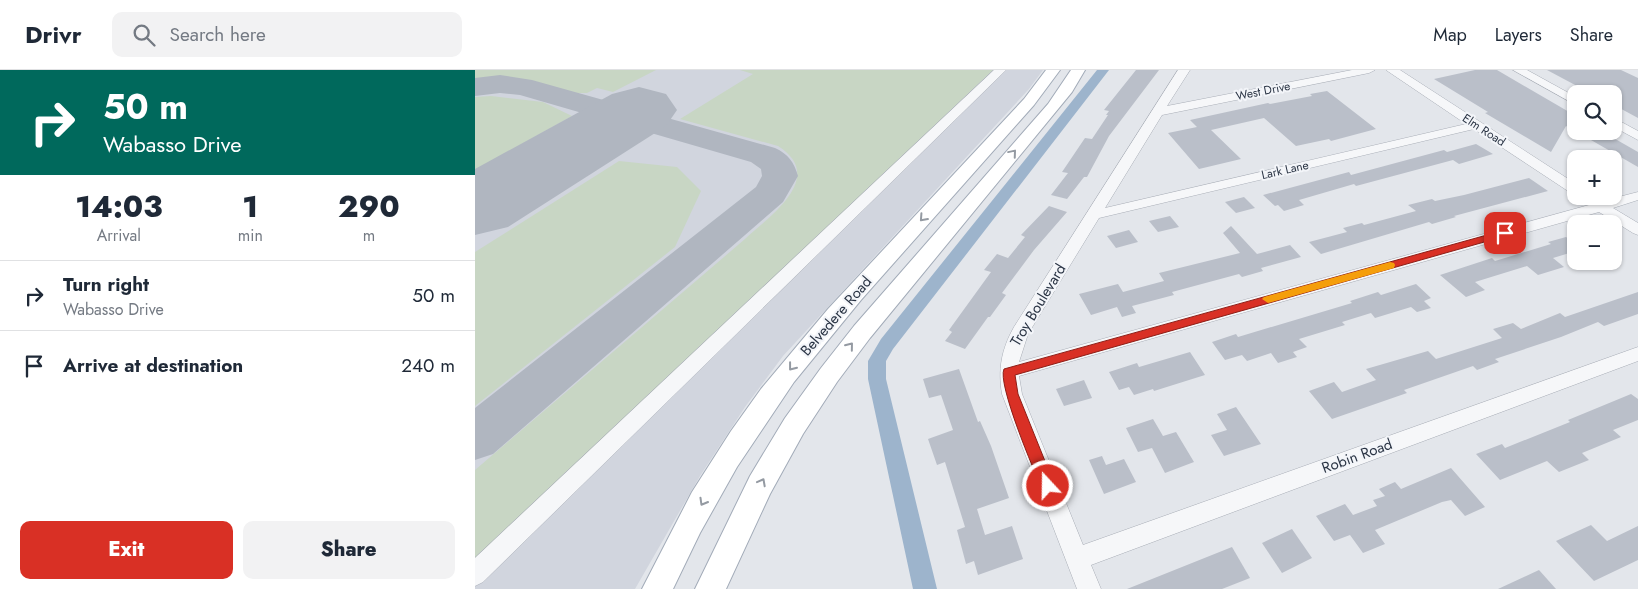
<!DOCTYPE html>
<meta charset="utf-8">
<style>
:root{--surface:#fff;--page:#f2f2f3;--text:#1f2937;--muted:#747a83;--line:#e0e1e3;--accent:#d93025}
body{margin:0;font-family:Jost,sans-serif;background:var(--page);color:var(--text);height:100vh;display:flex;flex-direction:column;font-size:19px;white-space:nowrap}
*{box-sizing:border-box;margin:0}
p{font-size:16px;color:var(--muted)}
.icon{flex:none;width:28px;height:28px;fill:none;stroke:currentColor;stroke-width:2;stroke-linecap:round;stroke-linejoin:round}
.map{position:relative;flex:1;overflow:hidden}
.panel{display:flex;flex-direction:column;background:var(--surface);width:475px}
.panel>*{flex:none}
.guide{background:#00695c;color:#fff;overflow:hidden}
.tools{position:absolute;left:1092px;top:15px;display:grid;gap:10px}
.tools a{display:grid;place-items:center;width:55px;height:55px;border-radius:10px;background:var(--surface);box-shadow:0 1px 4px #0004;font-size:25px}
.pin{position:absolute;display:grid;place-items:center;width:42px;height:42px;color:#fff;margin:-21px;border-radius:10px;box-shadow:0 2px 8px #0006}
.me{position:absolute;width:55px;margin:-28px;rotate:339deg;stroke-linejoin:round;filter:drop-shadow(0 0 4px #0008)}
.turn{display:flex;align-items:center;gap:18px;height:105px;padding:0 20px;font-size:22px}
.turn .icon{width:65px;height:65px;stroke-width:2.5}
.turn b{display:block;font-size:35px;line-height:42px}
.eta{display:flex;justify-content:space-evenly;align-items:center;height:85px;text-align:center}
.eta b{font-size:30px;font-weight:800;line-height:35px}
.cta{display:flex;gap:10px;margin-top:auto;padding:10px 20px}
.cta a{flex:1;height:58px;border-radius:10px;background:var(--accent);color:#fff;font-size:20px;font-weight:800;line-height:58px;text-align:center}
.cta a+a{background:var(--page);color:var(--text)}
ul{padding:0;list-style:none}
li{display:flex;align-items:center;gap:15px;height:70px;padding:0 20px;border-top:1px solid var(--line)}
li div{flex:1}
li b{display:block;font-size:19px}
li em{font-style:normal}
header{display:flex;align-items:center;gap:30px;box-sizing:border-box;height:70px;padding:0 25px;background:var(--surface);border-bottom:1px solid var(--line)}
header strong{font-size:24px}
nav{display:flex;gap:28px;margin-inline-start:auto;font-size:18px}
.search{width:350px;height:45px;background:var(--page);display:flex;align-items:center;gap:12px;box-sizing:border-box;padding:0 18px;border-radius:10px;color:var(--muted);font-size:19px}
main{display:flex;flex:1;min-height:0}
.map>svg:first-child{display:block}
.built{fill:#d1d5de}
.green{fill:#c8d6c4}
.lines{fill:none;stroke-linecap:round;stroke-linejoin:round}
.canal{fill:#9db4cc;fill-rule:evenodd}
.taxiway{fill:#b0b6c0;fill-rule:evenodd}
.runway{fill:#b0b6c0;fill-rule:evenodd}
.building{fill:#babfc9}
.minor-casing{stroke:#a8adb6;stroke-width:1}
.major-casing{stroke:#a2abb8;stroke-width:2}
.minor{fill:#f6f7f9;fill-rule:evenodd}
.major{fill:#fff;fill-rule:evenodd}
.oneway{stroke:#949aa2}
.route{fill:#d93025;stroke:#8d1f18}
.slow{fill:#f59e0b}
.labels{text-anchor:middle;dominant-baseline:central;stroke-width:4;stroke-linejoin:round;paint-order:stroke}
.far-street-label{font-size:12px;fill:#2a3444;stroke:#f3f5f9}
.street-label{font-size:15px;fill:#2a3444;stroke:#f3f5f9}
</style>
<header>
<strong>Drivr</strong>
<div class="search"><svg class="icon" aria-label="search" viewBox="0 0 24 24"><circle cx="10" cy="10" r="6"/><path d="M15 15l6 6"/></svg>Search here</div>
<nav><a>Map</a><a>Layers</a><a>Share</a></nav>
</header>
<main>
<section class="panel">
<div class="guide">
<div class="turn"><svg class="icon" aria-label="right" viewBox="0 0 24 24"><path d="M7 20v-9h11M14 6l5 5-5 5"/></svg><div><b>50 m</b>Wabasso Drive</div></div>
</div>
<div class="eta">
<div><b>14:03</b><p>Arrival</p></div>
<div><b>1</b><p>min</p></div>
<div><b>290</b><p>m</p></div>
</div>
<ul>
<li><svg class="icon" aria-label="right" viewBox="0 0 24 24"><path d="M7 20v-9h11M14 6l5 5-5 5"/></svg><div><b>Turn right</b><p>Wabasso Drive</p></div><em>50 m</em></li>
<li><svg class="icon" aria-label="arrive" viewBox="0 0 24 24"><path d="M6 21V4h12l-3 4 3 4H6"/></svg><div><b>Arrive at destination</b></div><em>240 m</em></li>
</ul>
<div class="cta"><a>Exit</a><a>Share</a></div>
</section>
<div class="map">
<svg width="1163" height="519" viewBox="0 0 1163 519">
<rect width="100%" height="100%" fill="#e3e6eb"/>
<path class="built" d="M0 0H568L554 19 308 286 270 337 225 406 160 519H0Z"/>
<g class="green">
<path d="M0 0H181L138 22 122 18 112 23H102L40 8 0 11Z"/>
<path d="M265 0H518L0 493V400L270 169C295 146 352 107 303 76L205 49 278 4Z"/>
<path d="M16 26 68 32 97 46 0 100V27Z"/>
<path d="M144 91 202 97 226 121 200 177 0 336V182Z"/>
</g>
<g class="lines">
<path class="canal" d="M622 0H634L418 279 411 291V309L462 519H438L393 309V291L406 269Z"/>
<path class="taxiway" d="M25 5 57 10 300 78C313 84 319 92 323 106L308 132 18 384 0 390V338L281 117 287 106 286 99 276 92 45 25 25 23 0 26V8Z"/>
<path class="runway" d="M164 17 191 24 202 40 191 56 33 157 0 165V99L137 24Z"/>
</g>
<g class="building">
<path d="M661 0H684L634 66 612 107H609L592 129 576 125 593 103 587 102 610 68 617 69 633 45H631L634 41 629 40Z"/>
<path d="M1000 0H1022L1101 46V62L1091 56 1076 82 1010 43 1013 42 959 9Z"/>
<path d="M1072 0H1146L1163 8V48L1139 35V24H1117Z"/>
<path d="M852 21 901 59 856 71 854 69 821 76 789 48 736 60 766 89 724 99 693 63 722 57 715 50 793 33 795 34 837 26 835 24Z"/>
<path d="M1135 66 1163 82V97L1116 70Z"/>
<path d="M1001 74 1018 84 984 94 978 90 881 116 879 114 824 130 829 135 809 141 803 135 800 136 788 125 874 102 876 105 969 80 972 82Z"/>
<path d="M1054 108 1073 121 979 146 981 147 957 154 954 152 846 184 834 172 872 162 868 158 887 153 889 155 941 141 933 135 957 129 960 131 989 125Z"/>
<path d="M769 127 780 138 761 143 750 132Z"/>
<path d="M574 136 592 142 559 180 527 223 531 225 515 247H513L490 279 470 271 477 262 474 260 516 202 509 200 522 184 533 188 550 167 546 165Z"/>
<path d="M695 146 704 157 683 162 674 151Z"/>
<path d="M756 156 782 184 815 175 826 187 786 198 788 201 767 207 764 204 697 222 699 225 657 236 661 243 647 247 642 237 616 245 604 224 643 214 648 222 689 211 684 203 765 183 748 163Z"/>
<path d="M654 160 663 172 641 178 632 166Z"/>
<path d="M1091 167 1101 174V181L1078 188 1089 197 1063 205 1052 196 1000 212 1010 220 991 227 965 205 1017 188 1020 191 1076 174 1073 172Z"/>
<path d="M941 214 956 228 949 231 956 238 942 242 936 237 900 248 896 243 867 252 870 255 824 269 832 277 818 282 822 287 803 293 796 283 772 291 767 285 750 290 737 272 761 264 763 267 877 233 875 231 903 222 906 225Z"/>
<path d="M1163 222V244L1129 256 1123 252 1086 267 1020 289 1024 292 1002 300 998 296 929 320 932 323 857 349 834 321 859 312 867 322 901 310 891 299 953 281 961 289 1027 268 1018 259 1038 253 1046 259 1085 243 1090 247Z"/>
<path d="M715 282 730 305 679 321 678 319 659 325 654 317 644 320 634 302 662 293 664 297Z"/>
<path d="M484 299 503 352 505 351 516 376 534 428 502 439 510 465 537 456 548 489 503 505 499 491 491 494 482 460 490 457 470 392 462 395 453 369 478 360 466 325 454 328 448 309Z"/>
<path d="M609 310 617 328 589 336 581 319Z"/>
<path d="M1156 324 1163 329V350L1138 360 1146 367 1107 383 1114 390 1084 402 1072 391 1025 410 1001 384 1027 374 1030 378 1095 352 1093 350Z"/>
<path d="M761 337 786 374 749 386 736 365 752 360 742 344Z"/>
<path d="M678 349 688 366 701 362 719 392 690 403 677 378 663 382 651 358Z"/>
<path d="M627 386 631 395 649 389 661 412 629 424 614 390Z"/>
<path d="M976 398 1010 437 990 446 976 430 967 432 900 460 910 474 888 483 875 465 859 471 841 446 870 434 878 445 902 436 898 430 910 426 904 419 920 412 926 419Z"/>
<path d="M1116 455 1132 471 1163 456V490L1119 511 1081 471Z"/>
<path d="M817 459 837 488 807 503 787 473Z"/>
<path d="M757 477 775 508 747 519H652Z"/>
<path d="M1064 500 1081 519H1023Z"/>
</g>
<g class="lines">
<defs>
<g id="minor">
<path d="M519 0H531L8 512 0 516V488Z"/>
<path d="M703 0H715L692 36 877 0H900L894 3 687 45 630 138 991 54 911 0H925L1101 114V124L1096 123 999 59 624 148 553 264 544 292 1114 135 1112 132 1114 129 1119 128 1128 131 1163 122V130L1138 138 1163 153V165L1158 163 1124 142 544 306 547 324 608 475 1163 277V291L616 495 626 519H602L527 324C523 300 526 280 539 257Z"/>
<path d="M1038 0H1052L1101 27V35Z"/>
<path d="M1139 48 1163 61V70L1139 57Z"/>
</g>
<g id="major">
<path d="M571 0H585L559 35 386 230 319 312 262 397 225 463 198 519H167L217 422 256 361 286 319 353 239 549 29Z"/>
<path d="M596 0H610L597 22 395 268 362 312 328 364 295 424 251 519H220L275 406 310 348 346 298 379 256 573 34Z"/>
</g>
</defs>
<use href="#minor" class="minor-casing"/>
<use href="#major" class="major-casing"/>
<use href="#minor" class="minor"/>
<use href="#major" class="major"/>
</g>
<defs><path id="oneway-chevron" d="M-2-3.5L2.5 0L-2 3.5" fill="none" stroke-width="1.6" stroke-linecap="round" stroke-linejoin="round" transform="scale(1.25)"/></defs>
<g class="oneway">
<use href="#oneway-chevron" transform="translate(538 83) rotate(-50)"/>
<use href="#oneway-chevron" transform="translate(448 148) rotate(132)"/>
<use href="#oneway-chevron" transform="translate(375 276) rotate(-51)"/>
<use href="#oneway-chevron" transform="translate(317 297) rotate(128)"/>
<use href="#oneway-chevron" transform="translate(287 412) rotate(-62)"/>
<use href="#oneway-chevron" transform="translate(228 432) rotate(120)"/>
</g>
<path class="route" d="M1030 160 1035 163 1034 165 540 305 543 324 580 416 578 420 573 422 568 420C559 402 522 313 529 299Z"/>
<path class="slow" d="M915 192 919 193 920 195 919 198 793 233 787 229 789 227Z"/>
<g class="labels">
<g class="far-street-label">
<text transform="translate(788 21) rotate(-11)">West Drive</text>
<text transform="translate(1009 60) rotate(33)">Elm Road</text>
<text transform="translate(810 100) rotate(-13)">Lark Lane</text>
</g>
<g class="street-label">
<text transform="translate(563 235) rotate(-59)">Troy Boulevard</text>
<text transform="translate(361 246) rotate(-49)">Belvedere Road</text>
<text transform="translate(882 386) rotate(-20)">Robin Road</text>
</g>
</g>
</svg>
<div class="tools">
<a><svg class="icon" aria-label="search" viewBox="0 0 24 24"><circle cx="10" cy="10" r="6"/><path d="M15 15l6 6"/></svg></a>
<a>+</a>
<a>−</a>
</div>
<div class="pin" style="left:1030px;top:163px;background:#d93025"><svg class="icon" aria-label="arrive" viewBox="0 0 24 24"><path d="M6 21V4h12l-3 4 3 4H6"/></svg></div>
<svg class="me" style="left:573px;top:416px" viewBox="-20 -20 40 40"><circle r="17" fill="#d93025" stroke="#fff" stroke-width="3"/><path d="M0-11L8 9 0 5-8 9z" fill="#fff"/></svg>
</div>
</main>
